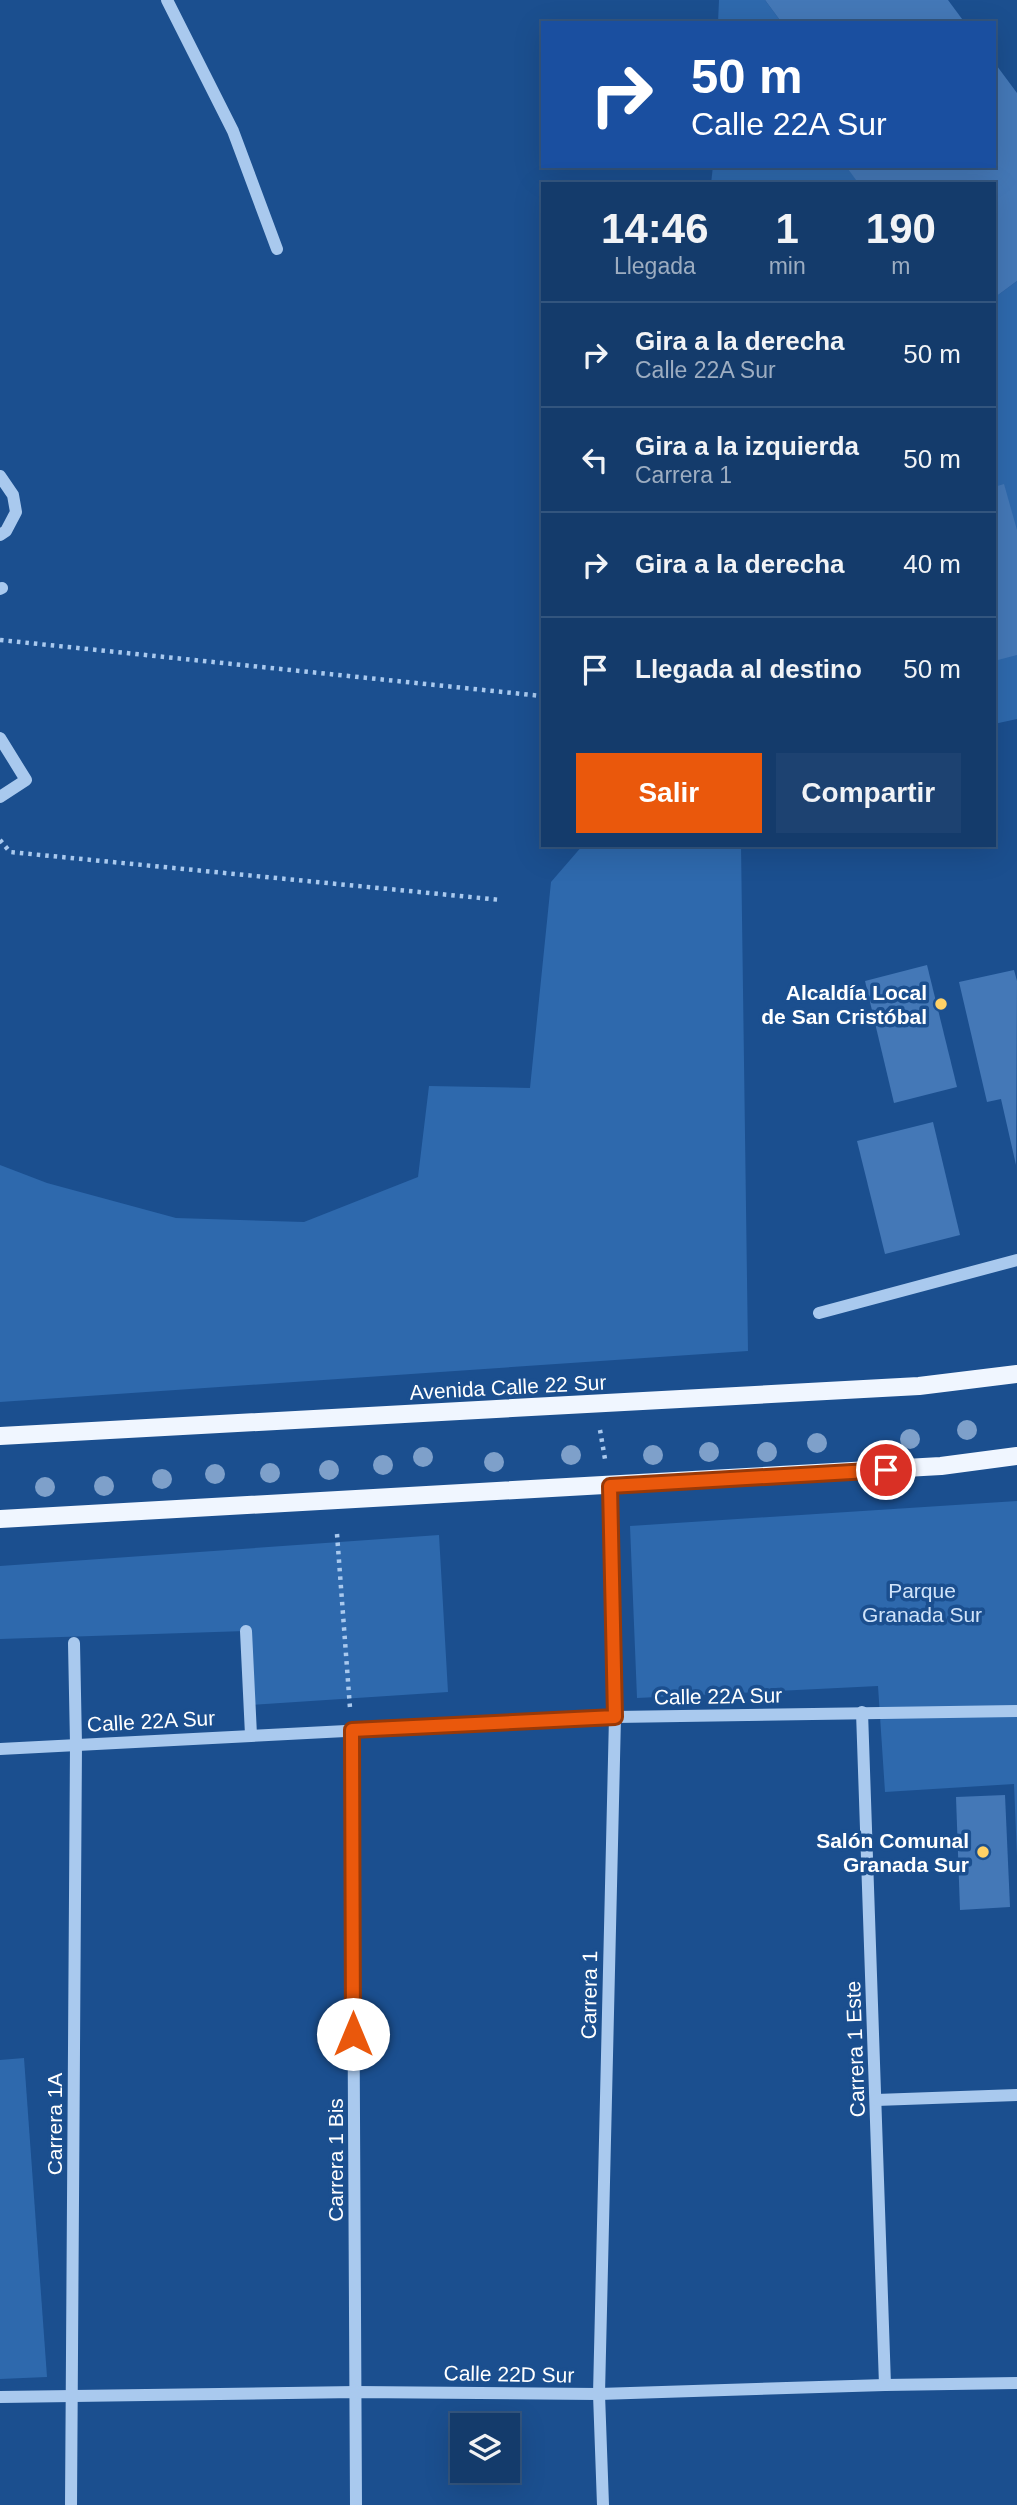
<!DOCTYPE html>
<html lang="es">
<meta charset="utf-8">
<style>
:root{--surface:#143b6b;--page:#1d4271;--text:#f1f3f6;--muted:#9dadc1;--line:#33557e;--accent:#ea580c}
body{margin:0;font-family:Helvetica,sans-serif;background:var(--page);color:var(--text);height:100vh;display:flex;flex-direction:column;font-size:26px;white-space:nowrap}
*{box-sizing:border-box;margin:0}
p{font-size:23px;color:var(--muted)}
.icon{flex:none;width:38px;height:38px;fill:none;stroke:currentColor;stroke-width:2;stroke-linecap:round;stroke-linejoin:round}
.map{position:relative;flex:1;overflow:hidden}
.side{position:absolute;left:541px;top:182px;width:455px;height:665px;display:flex;flex-direction:column;background:var(--surface);border-radius:0px;box-shadow:0 7px 28px #0002,0 0 0 2px var(--line)}
.side>*{flex:none}
.hud{position:absolute;left:541px;top:21px;width:455px;height:147px;border-radius:0px;box-shadow:0 7px 28px #0002,0 0 0 2px var(--line);background:#1a4fa0;color:#fff;overflow:hidden}
.tools{position:absolute;left:450px;top:2413px;display:grid;gap:14px}
.tools a{display:grid;place-items:center;width:70px;height:70px;border-radius:0px;background:var(--surface);box-shadow:0 7px 28px #0002,0 0 0 2px var(--line);font-size:35px}
.pin{position:absolute;display:grid;place-items:center;width:60px;height:60px;color:#fff;margin:-30px;border:4px solid #fff;border-radius:50%;box-shadow:0 2px 7px #0007}
.me{position:absolute;width:77px;margin:-38px;rotate:0deg;stroke-linejoin:round;filter:drop-shadow(0 0 5px #0008)}
.turn{display:flex;align-items:center;gap:24px;height:147px;padding:0 35px;font-size:32px}
.turn .icon{width:91px;height:91px;stroke-width:2.5}
.turn b{display:block;font-size:49px;line-height:60px}
.eta{display:flex;justify-content:space-evenly;align-items:center;height:119px;text-align:center}
.eta b{font-size:42px;font-weight:800;line-height:49px}
.cta{display:flex;gap:14px;margin-top:auto;padding:14px 35px}
.cta a{flex:1;height:80px;border-radius:0px;background:var(--accent);color:#fff;font-size:28px;font-weight:800;line-height:80px;text-align:center}
.cta a+a{background:var(--page);color:var(--text)}
ul{padding:0;list-style:none}
li{display:flex;align-items:center;gap:21px;height:105px;padding:0 35px;border-top:2px solid var(--line)}
li div{flex:1}
li b{display:block;font-size:26px}
li em{font-style:normal}
.map>svg:first-child{display:block}
.green{fill:#2e69ad}
.building{fill:#4478b7}
.lines{fill:none;stroke-linecap:round;stroke-linejoin:round}
.path{stroke:#a9c9ee;stroke-width:4.5;stroke-dasharray:3.5 5;stroke-linecap:butt}
.minor{stroke:#a9c9ee;stroke-width:12}
.major{stroke:#f0f6ff;stroke-width:18}
.tree{fill:#7ea0ca}
.route-casing{stroke:#983908;stroke-width:18}
.route{stroke:#ea580c;stroke-width:12}
.poi-dot{fill:#ffd166;stroke:#1b4f8f;stroke-width:2.5}
.labels{text-anchor:middle;dominant-baseline:central;stroke-width:7;stroke-linejoin:round;paint-order:stroke}
.poi-label{font-size:21px;font-weight:bold;fill:#fff;stroke:#1b4f8f;text-anchor:end}
.street-label{font-size:21px;fill:#fff;stroke:#1b4f8f}
.park-label{font-size:21px;fill:#cfe3fa;stroke:#1b4f8f}
</style>
<div class="map">
<svg width="1017" height="2505" viewBox="0 0 1017 2505">
<rect width="100%" height="100%" fill="#1b4f8f"/>
<g class="green">
<path d="M719 0H765L782 23H718Z"/>
<path d="M713 166H852L859 184H711Z"/>
<path d="M1017 281V719L994 724V298Z"/>
<path d="M583 845H741L748 1351 0 1402V1165L47 1183 176 1218 304 1222 418 1177 429 1086 530 1088 551 882Z"/>
<path d="M1017 1501V1857L1014 1784 885 1792 878 1686 637 1698 630 1526Z"/>
<path d="M439 1535 448 1692 250 1705 246 1631 0 1639V1566Z"/>
<path d="M24 2058 47 2377 0 2379V2060Z"/>
</g>
<g class="building">
<path d="M765 0H948L965 23H782Z"/>
<path d="M994 62 1017 93V281L994 298V184H859L848 169 852 166H994Z"/>
<path d="M1004 484 1017 530V655L994 661V487Z"/>
<path d="M927 965 957 1087 894 1103 865 981Z"/>
<path d="M1014 970 1017 981 1016 1165 1001 1099 987 1102 959 982Z"/>
<path d="M933 1122 960 1235 885 1254 857 1141Z"/>
<path d="M1005 1795 1010 1907 960 1910 956 1797Z"/>
</g>
<g class="lines">
<g class="path">
<path d="M0 640 542 696"/>
<path d="M0 840 10 852 501 900"/>
<path d="M600 1430 605 1459"/>
<path d="M337 1534 350 1708"/>
</g>
<g class="minor">
<path d="M167 0 233 131 277 249"/>
<path d="M0 476 13 495 16 512 6 531 0 535"/>
<path d="M0 589 2 588"/>
<path d="M0 738 26 780 0 797"/>
<path d="M819 1313 1017 1260"/>
<path d="M246 1631 251 1735"/>
<path d="M862 1712 885 2385"/>
<path d="M352 1730 356 2505"/>
<path d="M0 1749 615 1717 1017 1711"/>
<path d="M876 2100 1017 2095"/>
<path d="M0 2397 356 2392 599 2394 885 2385 1017 2383"/>
<path d="M71 2505 76 1744 74 1643"/>
<path d="M603 2505 599 2394 615 1717 610 1486"/>
</g>
<g class="major">
<path d="M0 1436 919 1386 1017 1374"/>
<path d="M0 1519 941 1466 1017 1456"/>
</g>
</g>
<g class="tree">
<circle cx="967" cy="1430" r="10"/>
<circle cx="910" cy="1439" r="10"/>
<circle cx="817" cy="1443" r="10"/>
<circle cx="709" cy="1452" r="10"/>
<circle cx="767" cy="1452" r="10"/>
<circle cx="571" cy="1455" r="10"/>
<circle cx="653" cy="1455" r="10"/>
<circle cx="423" cy="1457" r="10"/>
<circle cx="494" cy="1462" r="10"/>
<circle cx="383" cy="1465" r="10"/>
<circle cx="329" cy="1470" r="10"/>
<circle cx="270" cy="1473" r="10"/>
<circle cx="215" cy="1474" r="10"/>
<circle cx="162" cy="1479" r="10"/>
<circle cx="104" cy="1486" r="10"/>
<circle cx="45" cy="1487" r="10"/>
</g>
<g class="lines">
<defs>
<path id="route" d="M353 2034 352 1730 615 1717 610 1486 886 1470"/>
</defs>
<use href="#route" class="route-casing"/>
<use href="#route" class="route"/>
</g>
<g class="poi-dot">
<circle cx="941" cy="1004" r="7"/>
<circle cx="983" cy="1852" r="7"/>
</g>
<g class="labels">
<g class="poi-label">
<text x="927" y="992">Alcaldía Local<tspan x="927" dy="24">de San Cristóbal</tspan></text>
<text x="969" y="1840">Salón Comunal<tspan x="969" dy="24">Granada Sur</tspan></text>
</g>
<g class="street-label">
<text transform="translate(508 1387) rotate(-3)">Avenida Calle 22 Sur</text>
<text transform="translate(718 1696) rotate(-1)">Calle 22A Sur</text>
<text transform="translate(151 1721) rotate(-3)">Calle 22A Sur</text>
<text transform="translate(589 1995) rotate(-89)">Carrera 1</text>
<text transform="translate(855 2049) rotate(-92)">Carrera 1 Este</text>
<text transform="translate(54 2124) rotate(-90)">Carrera 1A</text>
<text transform="translate(335 2160) rotate(-90)">Carrera 1 Bis</text>
<text transform="translate(509 2374) rotate(1)">Calle 22D Sur</text>
</g>
<g class="park-label">
<text x="922" y="1590">Parque<tspan x="922" dy="24">Granada Sur</tspan></text>
</g>
</g>
</svg>
<div class="tools">
<a><svg class="icon" aria-label="layers" viewBox="0 0 24 24"><path d="M12 4l9 5-9 5-9-5zM3 14l9 5 9-5"/></svg></a>
</div>
<div class="pin" style="left:886px;top:1470px;background:#d93025"><svg class="icon" aria-label="arrive" viewBox="0 0 24 24"><path d="M6 21V4h12l-3 4 3 4H6"/></svg></div>
<svg class="me" style="left:353px;top:2034px" viewBox="-20 -20 40 40"><circle r="19" fill="#fff"/><path d="M0-13L10 11 0 6-10 11z" fill="#ea580c"/></svg>
<div class="hud">
<div class="turn"><svg class="icon" aria-label="right" viewBox="0 0 24 24"><path d="M7 20v-9h11M14 6l5 5-5 5"/></svg><div><b>50 m</b>Calle 22A Sur</div></div>
</div>
<section class="side">
<div class="eta">
<div><b>14:46</b><p>Llegada</p></div>
<div><b>1</b><p>min</p></div>
<div><b>190</b><p>m</p></div>
</div>
<ul>
<li><svg class="icon" aria-label="right" viewBox="0 0 24 24"><path d="M7 20v-9h11M14 6l5 5-5 5"/></svg><div><b>Gira a la derecha</b><p>Calle 22A Sur</p></div><em>50 m</em></li>
<li><svg class="icon" aria-label="left" viewBox="0 0 24 24"><path d="M17 20v-9H6M10 6l-5 5 5 5"/></svg><div><b>Gira a la izquierda</b><p>Carrera 1</p></div><em>50 m</em></li>
<li><svg class="icon" aria-label="right" viewBox="0 0 24 24"><path d="M7 20v-9h11M14 6l5 5-5 5"/></svg><div><b>Gira a la derecha</b></div><em>40 m</em></li>
<li><svg class="icon" aria-label="arrive" viewBox="0 0 24 24"><path d="M6 21V4h12l-3 4 3 4H6"/></svg><div><b>Llegada al destino</b></div><em>50 m</em></li>
</ul>
<div class="cta"><a>Salir</a><a>Compartir</a></div>
</section>
</div>
